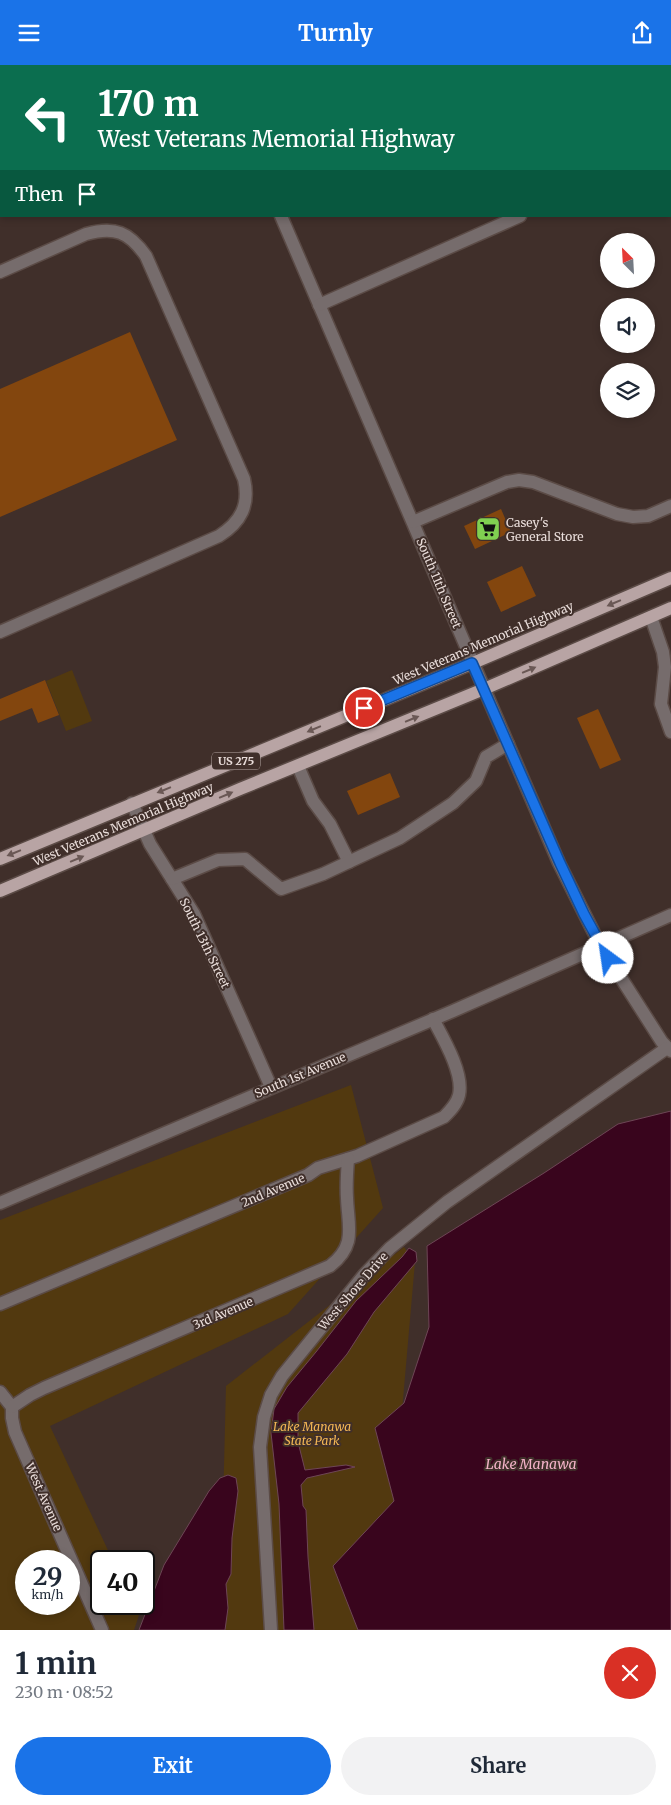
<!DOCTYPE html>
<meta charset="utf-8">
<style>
:root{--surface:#fff;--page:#f2f2f3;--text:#1f2937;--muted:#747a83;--accent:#1a73e8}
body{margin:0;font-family:Merriweather,serif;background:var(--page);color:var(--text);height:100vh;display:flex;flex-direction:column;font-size:19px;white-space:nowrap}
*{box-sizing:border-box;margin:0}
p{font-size:16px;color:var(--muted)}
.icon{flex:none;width:28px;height:28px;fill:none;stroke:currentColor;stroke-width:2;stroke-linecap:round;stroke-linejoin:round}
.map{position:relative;height:1565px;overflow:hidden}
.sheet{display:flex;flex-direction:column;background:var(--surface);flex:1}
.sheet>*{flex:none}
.guide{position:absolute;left:0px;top:0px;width:671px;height:152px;box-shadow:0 2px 8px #0003;background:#0b6e4f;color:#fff;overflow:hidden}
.needle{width:32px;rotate:336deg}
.fabs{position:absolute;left:600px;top:168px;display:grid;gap:10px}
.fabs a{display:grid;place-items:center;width:55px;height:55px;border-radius:50%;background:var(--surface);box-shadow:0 2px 8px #0003;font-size:25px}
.speed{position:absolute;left:15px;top:1485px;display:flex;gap:10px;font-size:25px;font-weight:700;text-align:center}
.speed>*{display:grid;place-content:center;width:65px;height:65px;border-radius:50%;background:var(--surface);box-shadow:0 2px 8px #0003;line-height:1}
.speed small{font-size:12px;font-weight:400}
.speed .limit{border:2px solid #111;border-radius:8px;background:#fff;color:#111}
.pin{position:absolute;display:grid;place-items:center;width:42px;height:42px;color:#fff;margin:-21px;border:2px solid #fff;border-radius:50%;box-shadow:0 1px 5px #0007}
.me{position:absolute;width:55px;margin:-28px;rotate:329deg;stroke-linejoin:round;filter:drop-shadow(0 0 4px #0008)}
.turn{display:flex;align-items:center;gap:18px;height:105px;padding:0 15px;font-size:22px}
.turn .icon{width:65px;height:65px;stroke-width:2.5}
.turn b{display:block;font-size:35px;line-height:42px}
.then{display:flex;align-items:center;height:48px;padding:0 15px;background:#0003;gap:10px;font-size:19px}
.round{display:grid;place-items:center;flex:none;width:52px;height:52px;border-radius:26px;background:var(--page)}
.overview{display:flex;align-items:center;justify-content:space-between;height:85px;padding:0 15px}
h1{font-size:30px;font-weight:700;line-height:38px}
.button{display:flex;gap:10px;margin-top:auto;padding:10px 15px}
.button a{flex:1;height:58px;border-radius:30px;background:var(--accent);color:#fff;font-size:20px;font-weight:700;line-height:58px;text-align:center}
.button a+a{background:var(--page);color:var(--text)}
header{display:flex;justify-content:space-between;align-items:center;height:65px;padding:0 15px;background:var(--accent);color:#fff;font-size:22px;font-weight:700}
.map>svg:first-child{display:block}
.green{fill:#52390f;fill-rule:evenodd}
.water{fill:#39051d;stroke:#6e4656}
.building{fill:#83460e}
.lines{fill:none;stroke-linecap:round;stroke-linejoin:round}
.minor-casing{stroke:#5b4b46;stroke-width:15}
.major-casing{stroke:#5b4b46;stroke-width:15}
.minor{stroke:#766c6c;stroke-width:12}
.major{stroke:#b8a4a4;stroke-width:12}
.oneway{fill:#6a5855}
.route-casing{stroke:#114b97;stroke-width:12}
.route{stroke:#1a73e8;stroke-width:9}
.labels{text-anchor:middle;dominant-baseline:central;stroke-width:4;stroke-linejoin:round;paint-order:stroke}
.shield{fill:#402f2a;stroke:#b6a9a5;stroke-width:1}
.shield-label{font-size:11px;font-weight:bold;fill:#e9ddda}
.poi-label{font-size:12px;fill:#e9ddda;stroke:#402f2a;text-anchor:start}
.street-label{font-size:12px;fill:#e9ddda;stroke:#402f2a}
.park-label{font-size:12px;font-style:italic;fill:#f4b754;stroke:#402f2a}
.water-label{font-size:14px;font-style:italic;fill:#f3b2c7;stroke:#402f2a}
</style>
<header><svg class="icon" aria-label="menu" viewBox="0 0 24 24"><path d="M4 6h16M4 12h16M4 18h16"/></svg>Turnly<svg class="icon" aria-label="share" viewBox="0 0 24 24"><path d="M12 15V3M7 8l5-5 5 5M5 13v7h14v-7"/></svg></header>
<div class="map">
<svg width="671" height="1565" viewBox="0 0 671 1565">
<rect width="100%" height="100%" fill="#402f2a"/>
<g class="green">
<path d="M72 605 92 656 66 666 46 616Z"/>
<path d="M351 1020 383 1143 288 1249 50 1361 113 1496H101V1539H133L139 1550 134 1565H0V1155ZM26 1496H69V1539H26Z"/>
<path d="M404 1182 415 1197 394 1437 367 1565H220L226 1321Z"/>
</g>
<g class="water">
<path d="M671 1046V1565H358L333 1501 394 1436 375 1363 404 1338 429 1262 427 1181 544 1108 618 1059Z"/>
<path d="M409 1183 416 1187 417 1196 374 1247 347 1289 298 1348V1377L305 1405 346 1400 355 1402 307 1413 301 1420 303 1441 306 1445 308 1492 314 1565H284L279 1439 271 1368 274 1344 287 1322 316 1287 356 1236 402 1192Z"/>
<path d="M228 1410 236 1413 238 1426 232 1473 231 1509 226 1519 228 1543 225 1565H139L164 1500 209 1426 220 1413Z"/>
</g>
<g class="building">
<path d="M130 267 177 375 0 452V324Z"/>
<path d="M501 444 511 467 475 484 464 461Z"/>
<path d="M522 501 536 531 501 547 487 517Z"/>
<path d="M45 615 59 650 38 658 32 643 0 656V634Z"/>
<path d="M598 644 621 695 600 704 577 653Z"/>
<path d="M390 708 400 732 358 750 347 726Z"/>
</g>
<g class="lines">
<defs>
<g id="minor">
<path d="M117 0 118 1"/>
<path d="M215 0 216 1"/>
<path d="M21 1 24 0"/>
<path d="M127 1 130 0"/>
<path d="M508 1V0"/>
<path d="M0 10 1 9"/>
<path d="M281 151 559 798 600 880 662 977 671 986"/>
<path d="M0 207 86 169C115 161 129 167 146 191L244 414C250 440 241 457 219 471L0 567"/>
<path d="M319 240 520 151"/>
<path d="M413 457 507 417 519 415 533 417 617 449 633 452 648 451 671 441"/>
<path d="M651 552 663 587 665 602 661 639 671 667"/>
<path d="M298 701 313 736 330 759 349 797"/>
<path d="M132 738 150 779 194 849 271 1022"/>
<path d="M172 814 218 795 245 794 281 824 323 809 400 773 453 738 476 716 486 692 508 679"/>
<path d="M0 1138 453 946 671 850"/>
<path d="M0 1239 308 1110 318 1103 357 1091 444 1052C450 1046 457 1039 459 1030 464 1008 443 973 433 954"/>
<path d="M0 1327 12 1342V1353L15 1367 102 1565"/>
<path d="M12 1342 30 1330 44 1323 330 1201C357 1180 348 1162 347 1133 346 1120 347 1107 348 1094"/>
<path d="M271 1565 260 1382 264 1352 271 1330 282 1311 364 1210 390 1183 447 1137 667 983"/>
</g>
<g id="major">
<path d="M0 794 473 598 671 513"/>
<path d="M0 826 240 724 484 624 671 543"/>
</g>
</defs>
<use href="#minor" class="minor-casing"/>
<use href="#major" class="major-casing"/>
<use href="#minor" class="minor"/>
<use href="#major" class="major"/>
</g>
<defs><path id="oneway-solid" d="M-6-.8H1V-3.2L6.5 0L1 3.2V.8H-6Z" transform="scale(1.25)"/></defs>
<g class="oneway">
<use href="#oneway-solid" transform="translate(614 538) rotate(157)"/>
<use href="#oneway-solid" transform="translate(529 605) rotate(-23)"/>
<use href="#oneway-solid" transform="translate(412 654) rotate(-22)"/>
<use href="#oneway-solid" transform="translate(314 664) rotate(157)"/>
<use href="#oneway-solid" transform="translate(164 725) rotate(158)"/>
<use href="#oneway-solid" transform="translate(226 730) rotate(-23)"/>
<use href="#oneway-solid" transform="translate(14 788) rotate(158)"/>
<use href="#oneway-solid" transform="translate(77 794) rotate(-23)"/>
</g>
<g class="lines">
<defs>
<path id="route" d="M364 643 472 598 560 798 584 849 608 893"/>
</defs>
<use href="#route" class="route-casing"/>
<use href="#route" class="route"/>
</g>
<defs>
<symbol id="supermarket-square" viewBox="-11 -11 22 22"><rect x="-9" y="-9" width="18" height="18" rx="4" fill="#80d051" stroke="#402f2a"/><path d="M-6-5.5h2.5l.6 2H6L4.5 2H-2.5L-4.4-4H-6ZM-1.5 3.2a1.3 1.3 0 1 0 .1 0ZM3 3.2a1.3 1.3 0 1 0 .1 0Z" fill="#111"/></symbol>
</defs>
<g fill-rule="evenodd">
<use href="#supermarket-square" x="474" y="450" width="28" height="28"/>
</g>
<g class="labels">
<rect class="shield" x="212" y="687.5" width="48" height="17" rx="4"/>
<g class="shield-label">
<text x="236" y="696">US 275</text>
</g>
<g class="poi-label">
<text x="506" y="457">Casey's<tspan x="506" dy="14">General Store</tspan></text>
</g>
<g class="street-label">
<text transform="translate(439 518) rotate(67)">South 11th Street</text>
<text transform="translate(483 578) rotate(-23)">West Veterans Memorial Highway</text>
<text transform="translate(123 759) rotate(-23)">West Veterans Memorial Highway</text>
<text transform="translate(205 878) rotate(64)">South 13th Street</text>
<text transform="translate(300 1010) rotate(-23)">South 1st Avenue</text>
<text transform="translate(273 1125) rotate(-23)">2nd Avenue</text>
<text transform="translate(353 1226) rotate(-49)">West Shore Drive</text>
<text transform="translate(223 1248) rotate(-23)">3rd Avenue</text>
<text transform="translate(44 1432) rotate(66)">West Avenue</text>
</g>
<g class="park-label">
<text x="312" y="1361">Lake Manawa<tspan x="312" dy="14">State Park</tspan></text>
</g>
<g class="water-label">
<text x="531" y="1399">Lake Manawa</text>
</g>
</g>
</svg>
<div class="fabs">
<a><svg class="needle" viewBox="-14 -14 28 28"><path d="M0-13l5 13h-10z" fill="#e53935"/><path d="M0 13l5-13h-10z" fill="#747a83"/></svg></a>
<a><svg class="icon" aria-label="sound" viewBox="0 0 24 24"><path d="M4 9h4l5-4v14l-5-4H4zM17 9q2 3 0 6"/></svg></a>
<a><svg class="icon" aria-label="layers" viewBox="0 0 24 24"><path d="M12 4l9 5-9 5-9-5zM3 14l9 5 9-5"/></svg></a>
</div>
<div class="speed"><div>29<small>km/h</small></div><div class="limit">40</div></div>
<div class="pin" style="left:364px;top:643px;background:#d93025"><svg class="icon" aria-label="arrive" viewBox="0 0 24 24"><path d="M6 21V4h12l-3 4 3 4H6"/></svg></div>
<svg class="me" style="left:608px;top:893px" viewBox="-20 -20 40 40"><circle r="19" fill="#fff"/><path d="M0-13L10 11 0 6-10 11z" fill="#1a73e8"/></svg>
<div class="guide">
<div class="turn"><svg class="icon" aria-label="left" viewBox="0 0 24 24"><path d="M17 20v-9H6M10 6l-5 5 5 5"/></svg><div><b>170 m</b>West Veterans Memorial Highway</div></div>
<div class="then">Then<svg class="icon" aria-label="arrive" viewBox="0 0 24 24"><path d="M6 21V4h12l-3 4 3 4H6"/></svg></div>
</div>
</div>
<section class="sheet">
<div class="overview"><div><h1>1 min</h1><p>230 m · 08:52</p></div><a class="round" style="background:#d93025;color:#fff"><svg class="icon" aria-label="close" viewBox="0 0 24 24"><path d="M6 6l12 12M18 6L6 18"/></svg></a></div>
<div class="button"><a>Exit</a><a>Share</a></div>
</section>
